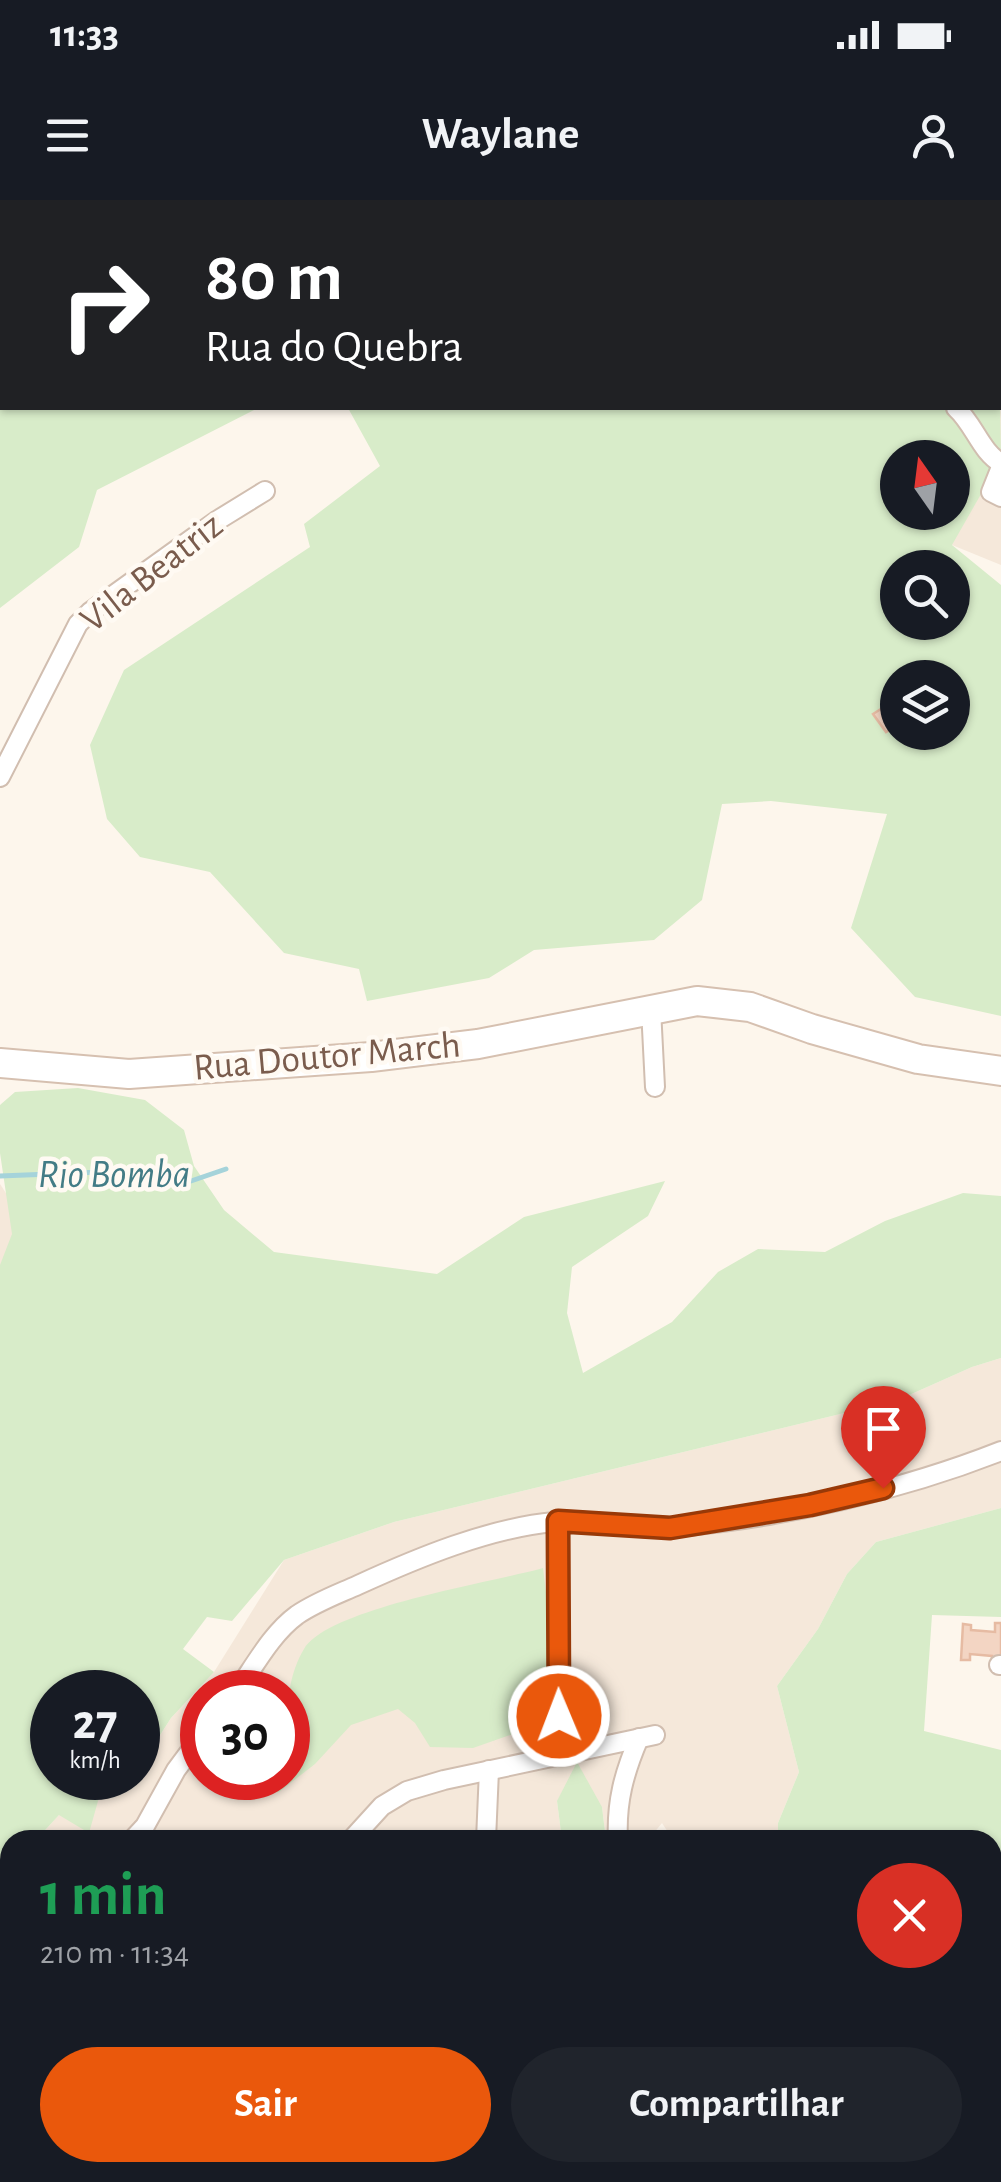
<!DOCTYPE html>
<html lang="pt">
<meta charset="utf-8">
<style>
:root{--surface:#171b24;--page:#20242c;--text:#f1f3f6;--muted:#9ea1a6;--accent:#ea580c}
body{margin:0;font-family:"Alegreya Sans",sans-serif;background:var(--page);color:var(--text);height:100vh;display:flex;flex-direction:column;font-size:38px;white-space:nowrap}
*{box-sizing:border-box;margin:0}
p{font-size:32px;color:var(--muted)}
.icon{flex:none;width:55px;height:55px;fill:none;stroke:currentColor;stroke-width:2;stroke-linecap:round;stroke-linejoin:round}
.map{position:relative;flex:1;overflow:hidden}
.panel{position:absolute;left:0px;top:1630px;width:1002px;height:352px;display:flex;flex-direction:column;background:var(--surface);border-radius:30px 30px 0 0;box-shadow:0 2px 8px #0004}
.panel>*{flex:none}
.hud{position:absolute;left:0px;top:0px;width:1002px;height:210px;box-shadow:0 2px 8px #0004;background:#202124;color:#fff;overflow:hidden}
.needle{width:65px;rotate:346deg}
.fabs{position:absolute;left:880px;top:240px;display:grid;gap:20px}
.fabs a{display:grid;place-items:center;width:90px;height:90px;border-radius:50%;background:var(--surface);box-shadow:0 2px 8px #0004;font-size:50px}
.speed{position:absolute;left:30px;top:1470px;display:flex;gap:20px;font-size:50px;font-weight:700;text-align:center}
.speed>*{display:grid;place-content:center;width:130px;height:130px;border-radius:50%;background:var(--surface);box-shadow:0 2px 8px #0004;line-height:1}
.speed small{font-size:25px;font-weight:400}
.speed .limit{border:15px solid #d22;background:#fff;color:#111}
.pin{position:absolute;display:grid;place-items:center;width:85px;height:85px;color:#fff;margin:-102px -42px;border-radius:50% 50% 50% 0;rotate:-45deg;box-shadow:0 0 10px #0007}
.pin .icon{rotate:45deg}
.me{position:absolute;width:110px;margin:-55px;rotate:359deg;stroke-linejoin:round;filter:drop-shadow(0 0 8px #0008)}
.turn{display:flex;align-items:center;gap:35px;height:210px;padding:0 40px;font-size:45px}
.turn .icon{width:130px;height:130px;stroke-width:2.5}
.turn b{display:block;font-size:70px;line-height:85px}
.round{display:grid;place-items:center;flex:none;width:105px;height:105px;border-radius:52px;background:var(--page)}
.head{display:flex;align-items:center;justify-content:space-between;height:170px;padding:0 40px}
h1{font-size:60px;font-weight:700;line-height:75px;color:#1e9e55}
.button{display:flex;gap:20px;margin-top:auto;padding:20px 40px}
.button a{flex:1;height:115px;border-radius:60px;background:var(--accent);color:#fff;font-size:40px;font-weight:700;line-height:115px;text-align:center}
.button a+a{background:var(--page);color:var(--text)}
.status{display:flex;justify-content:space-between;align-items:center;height:70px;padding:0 50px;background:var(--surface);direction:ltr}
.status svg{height:28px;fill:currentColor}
header{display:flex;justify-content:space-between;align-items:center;height:130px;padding:0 40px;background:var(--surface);font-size:45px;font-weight:700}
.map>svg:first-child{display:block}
.residential{fill:#f5e8da;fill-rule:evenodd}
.green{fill:#d8ecc9;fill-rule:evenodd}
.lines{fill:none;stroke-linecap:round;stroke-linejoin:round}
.stream{stroke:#a5d3da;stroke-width:5}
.building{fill:#f3d5c3;stroke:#e6bba3;stroke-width:2.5}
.street-casing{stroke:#d1beb0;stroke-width:22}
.secondary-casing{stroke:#d6c0b0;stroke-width:32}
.street{stroke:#fff;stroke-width:18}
.secondary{stroke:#fff;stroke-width:28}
.route-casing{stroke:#983908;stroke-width:25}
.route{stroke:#ea580c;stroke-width:18}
.labels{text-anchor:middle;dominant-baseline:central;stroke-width:9;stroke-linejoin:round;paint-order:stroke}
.street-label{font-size:38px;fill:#7a5c4d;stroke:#fffaf3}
.water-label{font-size:40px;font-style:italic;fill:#437c86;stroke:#fffaf3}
</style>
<div class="status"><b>11:33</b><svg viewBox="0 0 49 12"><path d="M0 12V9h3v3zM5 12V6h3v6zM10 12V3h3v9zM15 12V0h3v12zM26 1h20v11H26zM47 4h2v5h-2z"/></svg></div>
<header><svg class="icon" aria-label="menu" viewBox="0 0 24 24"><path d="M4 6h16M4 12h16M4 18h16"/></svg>Waylane<svg class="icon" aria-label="person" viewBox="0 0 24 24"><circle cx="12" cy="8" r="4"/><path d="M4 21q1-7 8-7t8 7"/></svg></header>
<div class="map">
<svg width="1001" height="1982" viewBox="0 0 1001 1982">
<rect width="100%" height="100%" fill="#fdf6ec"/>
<g class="residential">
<path d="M1001 210V365L952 345Z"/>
<path d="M0 984 52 1064 0 1114Z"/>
<path d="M1001 1158V1308L876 1342 847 1374 818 1429 777 1486 799 1572 778 1623V1640H673L662 1623 648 1640H606L602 1607 557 1601 562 1640H36L59 1615 100 1594 121 1578H138V1564L146 1557 171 1518 214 1472 284 1360 394 1322 898 1200 972 1167ZM202 1492H288V1578H202Z"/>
<path d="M10 1726V1972L100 1973 91 1978 0 1982V1748Z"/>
<path d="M163 1973H296V1982H175L174 1978Z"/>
</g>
<g class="green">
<path d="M0 0H959L960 2H2V208H258L97 290 79 347 0 408Z"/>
<path d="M1000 198 1001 259 952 345 1001 385V816L915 797 851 728 887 614 771 601 722 604 702 700 654 740 534 750 489 778 367 801 359 769 284 753 210 672 140 657 107 619 90 545 124 470 310 347 304 324 380 266 348 208H1000ZM898 258H952V312H898ZM898 368H952V422H898ZM898 478H952V532H898Z"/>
<path d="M78 888 145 900 184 930 194 966 224 1010 274 1052 437 1074 524 1017 665 981 648 1016 572 1067 567 1113 583 1173 672 1122 718 1072 758 1049 825 1052 885 1021 963 993 1001 996V1158L972 1167 898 1200 394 1322 284 1360 232 1421 207 1417 183 1449 214 1472 171 1518 146 1557 138 1564V1492H52V1578H121L100 1594 89 1633 59 1615 36 1640H10V1726L0 1748V1065L12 1034 0 953V905L15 892Z"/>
<path d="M1001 1308V1417L932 1415 924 1531 1001 1550V1957L993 1958 992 1640H778V1623L799 1572 777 1486 818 1429 847 1374 876 1342Z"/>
<path d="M543 1368 556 1472 547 1512 539 1525 473 1548 430 1547 415 1523 398 1509 351 1525 315 1564 279 1592 243 1595 232 1578H288C288 1535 281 1487 304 1449 328 1408 494 1382 543 1368Z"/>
<path d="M577 1562 602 1607 606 1640H562L557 1601Z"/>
<path d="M100 1973H163L174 1978 175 1982H89Z"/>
<path d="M296 1973V1972L800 1973 784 1982H296Z"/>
</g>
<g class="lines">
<path class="stream" d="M0 976 127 971 173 981H191L226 969"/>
</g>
<g class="building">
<path d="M892 502 898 509V525L886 532 873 514Z"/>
<path d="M995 1423H1001V1461L992 1460V1456L970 1454V1460H961L963 1424 971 1425V1430L995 1432Z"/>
</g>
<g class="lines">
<defs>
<g id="street">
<path d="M956 208C974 224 981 252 1001 263"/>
<path d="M1001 267 991 292 1001 297"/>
<path d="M0 577 78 424 90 412 218 320 265 291"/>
<path d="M651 809 655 887"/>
<path d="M558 1321 559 1554"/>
<path d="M999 1465H1001"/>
<path d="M236 1492C254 1467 271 1434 297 1415 316 1402 338 1394 358 1385 417 1358 489 1328 554 1322 593 1318 635 1331 675 1327 782 1318 902 1290 1001 1251"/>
<path d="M132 1640 145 1626 176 1570 202 1535"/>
<path d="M351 1640 382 1606 407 1591 444 1580 655 1535"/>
<path d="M486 1640 489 1570"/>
<path d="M618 1640C616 1602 624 1573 639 1538"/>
<path d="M0 1831 10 1813"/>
</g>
<path id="secondary" d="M0 863 129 874 371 857 478 844 697 801 750 807 812 829 918 859 1001 871"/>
</defs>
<use href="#street" class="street-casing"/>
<use href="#secondary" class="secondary-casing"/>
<use href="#street" class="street"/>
<use href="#secondary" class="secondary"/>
</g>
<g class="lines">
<defs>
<path id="route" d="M559 1516 558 1321 670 1328 810 1305 883 1288"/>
</defs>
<use href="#route" class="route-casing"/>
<use href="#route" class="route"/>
</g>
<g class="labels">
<g class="street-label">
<text transform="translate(152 373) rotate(-38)">Vila Beatriz</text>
<text transform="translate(327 857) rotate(-5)">Rua Doutor March</text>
</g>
<g class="water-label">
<text x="114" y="975">Rio Bomba</text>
</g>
</g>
</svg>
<div class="fabs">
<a><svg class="needle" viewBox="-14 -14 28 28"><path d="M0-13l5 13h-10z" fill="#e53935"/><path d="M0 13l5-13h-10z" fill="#9ea1a6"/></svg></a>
<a><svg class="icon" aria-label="search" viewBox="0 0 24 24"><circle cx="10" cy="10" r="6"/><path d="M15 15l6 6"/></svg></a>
<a><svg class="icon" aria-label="layers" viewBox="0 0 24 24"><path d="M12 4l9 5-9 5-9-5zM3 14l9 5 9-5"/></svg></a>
</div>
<div class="speed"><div>27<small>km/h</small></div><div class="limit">30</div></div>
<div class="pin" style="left:883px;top:1288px;background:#d93025"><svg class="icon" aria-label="arrive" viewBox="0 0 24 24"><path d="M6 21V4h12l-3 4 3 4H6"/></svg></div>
<svg class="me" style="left:559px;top:1516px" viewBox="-20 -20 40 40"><circle r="17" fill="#ea580c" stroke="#fff" stroke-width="3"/><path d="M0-11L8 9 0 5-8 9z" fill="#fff"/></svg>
<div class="hud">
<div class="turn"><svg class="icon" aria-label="right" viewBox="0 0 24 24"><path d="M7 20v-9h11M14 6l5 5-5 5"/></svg><div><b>80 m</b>Rua do Quebra</div></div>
</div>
<section class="panel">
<div class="head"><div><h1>1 min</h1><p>210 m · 11:34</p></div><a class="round" style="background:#d93025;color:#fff"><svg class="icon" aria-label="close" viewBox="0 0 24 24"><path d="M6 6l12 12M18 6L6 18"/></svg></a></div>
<div class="button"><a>Sair</a><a>Compartilhar</a></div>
</section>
</div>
